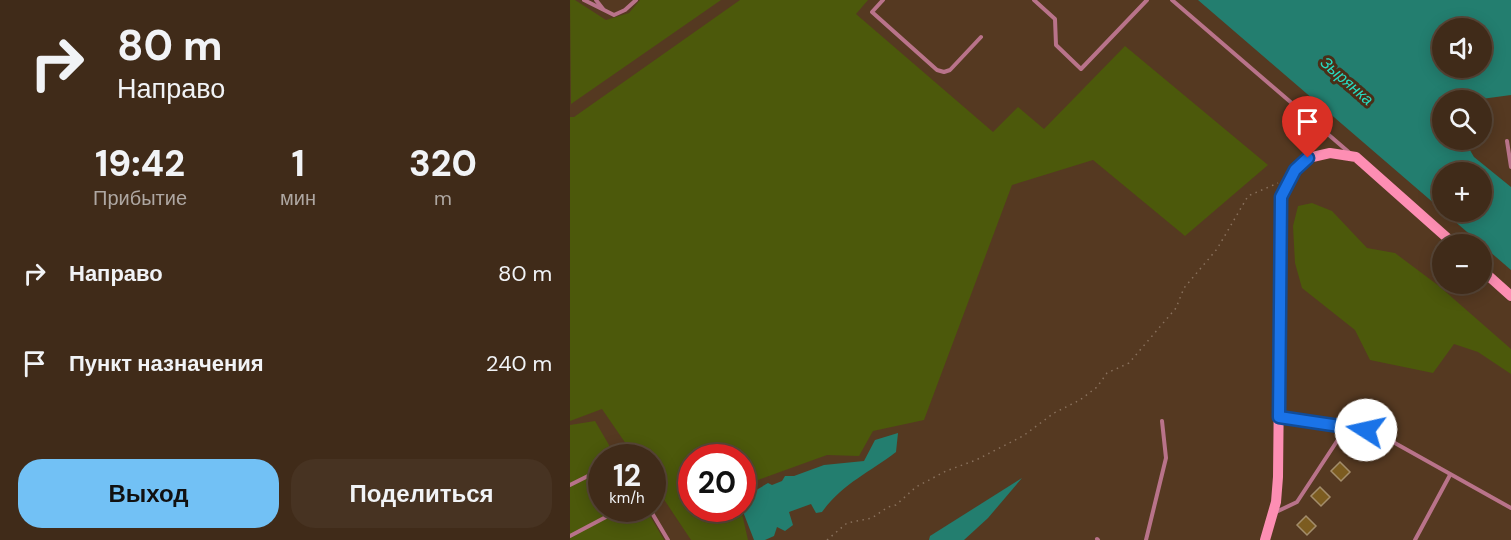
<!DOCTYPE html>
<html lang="ru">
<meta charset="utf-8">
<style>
:root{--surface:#402b19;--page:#473322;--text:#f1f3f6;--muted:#aea7a2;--line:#594738;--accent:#72c1f5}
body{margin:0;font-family:"DM Sans",sans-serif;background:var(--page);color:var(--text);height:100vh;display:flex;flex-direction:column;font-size:22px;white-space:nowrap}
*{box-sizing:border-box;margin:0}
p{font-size:20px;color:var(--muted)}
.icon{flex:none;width:33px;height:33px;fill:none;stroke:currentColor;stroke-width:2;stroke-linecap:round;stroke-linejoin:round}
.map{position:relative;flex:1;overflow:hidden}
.drawer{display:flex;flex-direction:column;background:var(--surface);width:570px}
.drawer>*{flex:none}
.banner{background:#402b19;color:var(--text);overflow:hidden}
.buttons{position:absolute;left:862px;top:18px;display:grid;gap:12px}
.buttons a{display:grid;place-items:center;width:60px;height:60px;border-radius:50%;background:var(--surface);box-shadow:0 3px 15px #0003,0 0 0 2px var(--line);font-size:30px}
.speed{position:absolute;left:18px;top:444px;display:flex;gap:12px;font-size:30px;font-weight:700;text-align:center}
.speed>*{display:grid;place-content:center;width:78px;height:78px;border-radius:50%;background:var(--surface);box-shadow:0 3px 15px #0003,0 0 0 2px var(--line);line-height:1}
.speed small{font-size:15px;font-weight:400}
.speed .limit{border:9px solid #d22;background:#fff;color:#111}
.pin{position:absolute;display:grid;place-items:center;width:51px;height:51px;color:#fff;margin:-62px -26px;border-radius:50% 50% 50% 0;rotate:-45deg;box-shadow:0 0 6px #0007}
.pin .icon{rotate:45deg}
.me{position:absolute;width:66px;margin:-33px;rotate:280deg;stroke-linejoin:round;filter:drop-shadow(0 0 4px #0008)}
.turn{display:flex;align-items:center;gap:21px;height:126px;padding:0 18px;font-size:27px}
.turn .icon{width:78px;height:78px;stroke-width:2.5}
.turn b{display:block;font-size:42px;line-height:51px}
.eta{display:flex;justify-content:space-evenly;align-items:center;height:102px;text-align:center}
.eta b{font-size:36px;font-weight:800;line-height:42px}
.action{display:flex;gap:12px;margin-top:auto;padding:12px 18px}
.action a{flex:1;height:69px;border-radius:24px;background:var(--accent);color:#111;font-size:24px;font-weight:800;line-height:69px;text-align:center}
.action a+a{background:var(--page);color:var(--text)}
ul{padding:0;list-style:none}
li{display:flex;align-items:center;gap:18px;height:90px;padding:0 18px}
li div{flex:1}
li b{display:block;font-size:22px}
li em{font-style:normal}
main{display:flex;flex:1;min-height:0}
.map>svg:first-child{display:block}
.green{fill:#4c590b}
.water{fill:#237e6f;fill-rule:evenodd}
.building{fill:#7c5c20;stroke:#a38d6b;stroke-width:1.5}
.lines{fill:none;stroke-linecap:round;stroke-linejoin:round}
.path{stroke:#89715d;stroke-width:1.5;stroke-dasharray:1.5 4.5;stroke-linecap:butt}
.lane{stroke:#b9738a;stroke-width:4}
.secondary{stroke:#fd8eb3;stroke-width:10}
.route-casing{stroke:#114b97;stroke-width:15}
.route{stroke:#1a73e8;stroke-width:10}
.labels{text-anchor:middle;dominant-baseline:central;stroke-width:6;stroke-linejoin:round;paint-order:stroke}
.water-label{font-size:16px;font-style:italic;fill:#28dbc1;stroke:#4a2e17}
</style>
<main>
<section class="drawer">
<div class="banner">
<div class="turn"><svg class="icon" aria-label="right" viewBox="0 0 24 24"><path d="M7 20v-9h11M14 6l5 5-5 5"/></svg><div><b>80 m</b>Направо</div></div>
</div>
<div class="eta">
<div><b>19:42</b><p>Прибытие</p></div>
<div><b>1</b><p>мин</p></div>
<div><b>320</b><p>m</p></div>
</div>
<ul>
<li><svg class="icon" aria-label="right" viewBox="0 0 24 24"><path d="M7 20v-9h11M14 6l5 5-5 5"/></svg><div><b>Направо</b></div><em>80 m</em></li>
<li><svg class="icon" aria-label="arrive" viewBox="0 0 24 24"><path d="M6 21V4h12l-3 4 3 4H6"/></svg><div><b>Пункт назначения</b></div><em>240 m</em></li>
</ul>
<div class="action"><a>Выход</a><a>Поделиться</a></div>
</section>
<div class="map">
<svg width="941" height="540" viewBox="0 0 941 540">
<rect width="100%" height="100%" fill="#553921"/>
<g class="green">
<path d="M0 0H5L36 20 59 13 70 0H151L1 104Z"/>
<path d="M170 0H298L286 14 423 132 448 107 474 129 555 46 698 165 615 236 523 160 442 185 354 420 303 431 289 456 257 455 188 480 173 496 172 458H122V508L171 509 178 540H121L83 483 82 458 65 457 32 409 0 421V117H4Z"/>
<path d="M742 203 762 211 797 248 825 253 869 286 941 349V374L908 352 884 344 863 373 800 360 785 330 732 288 725 263 723 226 728 206Z"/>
<path d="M25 421 46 457 32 458V508L76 509 94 540H0V425Z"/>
</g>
<g class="water">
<path d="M628 0H941V95L904 100H873V140H894L904 157 941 187V270L874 212H912V172H873V211ZM873 28H912V68H873Z"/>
<path d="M328 433 326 452C299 473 273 483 252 512L246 513 241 504 219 512 223 525 215 531 207 527 204 536 195 540H184L172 509 173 498 198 483 202 485 212 481 215 476H224L254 465 294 461 305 440Z"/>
<path d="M452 478 418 518 394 540H359L360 536Z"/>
</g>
<g class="building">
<path d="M787 438 797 448 789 457 778 447Z"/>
<path d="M770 462 780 472 771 481 761 471Z"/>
<path d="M750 487 760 497 751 506 741 496Z"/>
<path d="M736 516 746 526 737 535 727 525Z"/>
</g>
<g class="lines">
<path class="path" d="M257 540 277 523 302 518 318 507 326 505 346 487 376 471 406 460 453 436 484 413 510 400 527 387 537 373 559 363 606 308 614 288 647 249 678 196 708 183"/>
<g class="lane">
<path d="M14 0 44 15 55 10 66 0"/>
<path d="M26 0 33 9"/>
<path d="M313 0 302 12 367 70 374 72 380 70 411 37"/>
<path d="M464 0 485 19 486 45 511 69 577 0"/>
<path d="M602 0 781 154"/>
<path d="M937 141 941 167"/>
<path d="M709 417 784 428 807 433 941 508"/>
<path d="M48 458H49"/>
<path d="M0 485 32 469"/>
<path d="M79 508 98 540"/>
<path d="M706 512 727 502 773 432"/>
<path d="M0 536 53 508"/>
<path d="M527 539 528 540"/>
<path d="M576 540 596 458 592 421"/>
<path d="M845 540 880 475"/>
</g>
<g class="secondary">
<path d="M912 270 941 296"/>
<path d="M695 540 706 502 708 477 711 197 725 170 738 158 760 153 786 157 884 244"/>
</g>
</g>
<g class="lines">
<defs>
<path id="route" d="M738 158 725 170 711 197 709 417 796 430"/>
</defs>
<use href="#route" class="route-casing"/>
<use href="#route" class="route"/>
</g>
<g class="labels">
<g class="water-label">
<text transform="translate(777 81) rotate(41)">Зырянка</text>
</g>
</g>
</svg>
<div class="buttons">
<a><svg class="icon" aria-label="sound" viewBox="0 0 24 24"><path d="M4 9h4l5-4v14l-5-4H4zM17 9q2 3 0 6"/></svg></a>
<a><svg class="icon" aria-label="search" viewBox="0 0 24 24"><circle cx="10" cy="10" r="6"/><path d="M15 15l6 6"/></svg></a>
<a>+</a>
<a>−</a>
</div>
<div class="speed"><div>12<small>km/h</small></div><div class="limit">20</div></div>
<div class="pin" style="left:738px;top:158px;background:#d93025"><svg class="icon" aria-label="arrive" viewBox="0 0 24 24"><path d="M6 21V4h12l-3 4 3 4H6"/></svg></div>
<svg class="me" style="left:796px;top:430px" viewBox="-20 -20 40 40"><circle r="19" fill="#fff"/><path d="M0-13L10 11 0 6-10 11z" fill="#1a73e8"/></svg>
</div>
</main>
